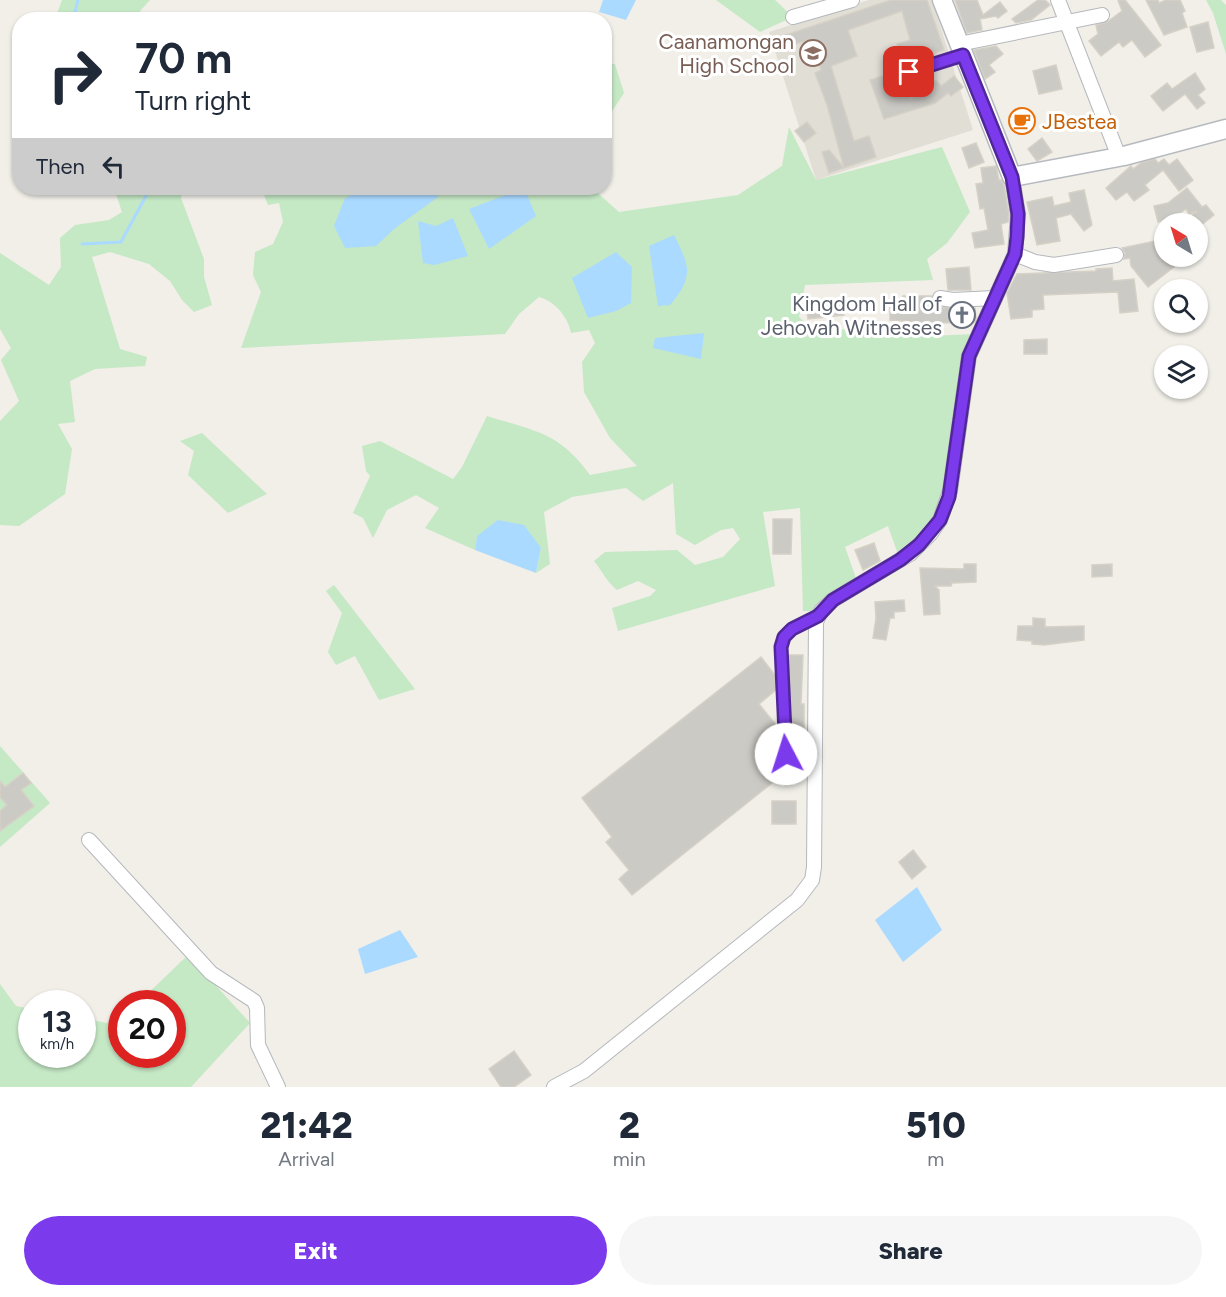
<!DOCTYPE html>
<style>
:root{--surface:#fff;--page:#f6f6f7;--text:#1f2937;--muted:#747a83;--accent:#7c3aed}
body{margin:0;font-family:Figtree,sans-serif;background:var(--page);color:var(--text);height:100vh;display:flex;flex-direction:column;font-size:22px;white-space:nowrap}
*{box-sizing:border-box;margin:0}
p{font-size:20px;color:var(--muted)}
.icon{flex:none;width:33px;height:33px;fill:none;stroke:currentColor;stroke-width:2;stroke-linecap:round;stroke-linejoin:round}
.map{position:relative;height:1087px;overflow:hidden}
.drawer{display:flex;flex-direction:column;background:var(--surface);flex:1}
.drawer>*{flex:none}
.hud{position:absolute;left:12px;top:12px;width:600px;height:183px;border-radius:24px;box-shadow:0 2px 4px #0004;background:#fff;color:var(--text);overflow:hidden}
.needle{width:39px;rotate:322deg}
.controls{position:absolute;left:1154px;top:213px;display:grid;gap:12px}
.controls a{display:grid;place-items:center;width:54px;height:54px;border-radius:50%;background:var(--surface);box-shadow:0 2px 4px #0004;font-size:30px}
.speed{position:absolute;left:18px;top:990px;display:flex;gap:12px;font-size:30px;font-weight:700;text-align:center}
.speed>*{display:grid;place-content:center;width:78px;height:78px;border-radius:50%;background:var(--surface);box-shadow:0 2px 4px #0004;line-height:1}
.speed small{font-size:15px;font-weight:400}
.speed .limit{border:9px solid #d22;background:#fff;color:#111}
.pin{position:absolute;display:grid;place-items:center;width:51px;height:51px;color:#fff;margin:-26px;border-radius:12px;box-shadow:0 3px 9px #0006}
.me{position:absolute;width:66px;margin:-33px;rotate:355deg;stroke-linejoin:round;filter:drop-shadow(0 0 4px #0008)}
.turn{display:flex;align-items:center;gap:21px;height:126px;padding:0 24px;font-size:27px}
.turn .icon{width:78px;height:78px;stroke-width:2.5}
.turn b{display:block;font-size:42px;line-height:51px}
.then{display:flex;align-items:center;height:57px;padding:0 24px;background:#0003;gap:12px;font-size:22px}
.eta{display:flex;justify-content:space-evenly;align-items:center;height:102px;text-align:center}
.eta b{font-size:36px;font-weight:800;line-height:42px}
.cta{display:flex;gap:12px;margin-top:auto;padding:12px 24px}
.cta a{flex:1;height:69px;border-radius:36px;background:var(--accent);color:#fff;font-size:24px;font-weight:800;line-height:69px;text-align:center}
.cta a+a{background:var(--page);color:var(--text)}
.map>svg:first-child{display:block}
.education{fill:#e1ded6}
.green{fill:#c5e8c5}
.water{fill:#aadaff}
.lines{fill:none;stroke-linecap:round;stroke-linejoin:round}
.stream{stroke:#aadaff;stroke-width:3}
.building{fill:#cccac5;stroke:#d6d1c6;stroke-width:1.5}
.lane-casing{stroke:#b5b8bc;stroke-width:10}
.street-casing{stroke:#b5b8bc;stroke-width:16}
.secondary-casing{stroke:#b6babf;stroke-width:21}
.lane{stroke:#fff;stroke-width:7}
.street{stroke:#fff;stroke-width:14}
.secondary{stroke:#fff;stroke-width:18}
.route-casing{stroke:#51269a;stroke-width:15}
.route{stroke:#7c3aed;stroke-width:10}
.labels{text-anchor:middle;dominant-baseline:central;stroke-width:6;stroke-linejoin:round;paint-order:stroke}
.education-label{font-size:21px;fill:#785e54;stroke:#fff;text-anchor:end}
.food-label{font-size:21px;fill:#c56008;stroke:#fff;text-anchor:start}
.worship-label{font-size:21px;fill:#5b616d;stroke:#fff;text-anchor:end}
</style>
<div class="map">
<svg width="1226" height="1087" viewBox="0 0 1226 1087">
<rect width="100%" height="100%" fill="#f1efe8"/>
<path class="education" d="M869 0H932L973 130 816 180 769 32Z"/>
<g class="green">
<path d="M62 0H150L140 11 146 19H55Z"/>
<path d="M716 0H775L793 17 760 32Z"/>
<path d="M1206 0H1221L1226 5V54L1213 13Z"/>
<path d="M605 63 615 64 624 93 605 122Z"/>
<path d="M789 127 816 180 942 147 970 212 947 243 927 259 933 280 805 285 799 317 812 329 890 330 927 336 977 334 936 526 900 560 888 526 845 547 858 584 821 611H803L800 508 763 512 775 586 618 631 612 608 650 596 656 590 638 581 617 590C606 581 603 572 594 561L605 552 677 550 695 565 723 557 740 539 733 528 721 530 695 545 676 534 673 483 643 501 626 488 572 497 544 512 550 564 536 573 541 548 477 536 475 550 425 528 439 508 416 495 387 510 373 538 363 518 353 513 370 476 366 471 362 446 380 441 453 479 462 467 487 416C535 431 559 432 590 475L637 466 610 438 584 392 582 362 595 343 589 330 571 333C568 317 555 301 539 297L519 314 505 334 241 348 261 292 253 275 255 252 273 244 283 222 279 203 268 205 264 195 267 188H592L619 212 738 195 782 166Z"/>
<path d="M114 188H183L181 198 204 259V277L212 305 194 312 182 300 170 281 149 264 110 252 92 257 120 349 147 357 145 366 95 369 70 381 75 422 58 424 72 449 65 494 19 526 0 525V421L19 401 1 360 11 348 0 329V253L49 285 61 267 60 238 75 225 109 220 122 212Z"/>
<path d="M202 433 267 494 228 513 188 475 194 451 180 441Z"/>
<path d="M334 585 415 689 379 700 355 656 336 665 328 652 342 613 326 591Z"/>
<path d="M0 746 50 803 0 847Z"/>
<path d="M188 955 250 1023 191 1087H0V984L16 1006 31 1009 32 1054H82L83 1018 116 1025 121 1020 122 1054H172V1004L138 1003Z"/>
</g>
<g class="water">
<path d="M603 0H636L626 20 599 12Z"/>
<path d="M368 188H437L438 197 394 229 376 246 345 248 334 226 345 198Z"/>
<path d="M524 188 536 216 489 249 469 209Z"/>
<path d="M453 218 468 256 434 265 423 263 418 221 436 226Z"/>
<path d="M674 235C690 267 694 276 670 305L658 306 649 246Z"/>
<path d="M616 252 632 267 631 303 616 311 588 318 572 278Z"/>
<path d="M704 333 701 359 653 348 655 338Z"/>
<path d="M498 520 524 525 541 548 536 573 475 550 477 536Z"/>
<path d="M917 887 942 930 903 962 875 920Z"/>
<path d="M400 930 418 957 365 974 358 949Z"/>
</g>
<g class="lines">
<g class="stream">
<path d="M73 20 78 0"/>
<path d="M82 244 121 242 147 194 141 188"/>
</g>
</g>
<g class="building">
<path d="M891 0H927L944 50 903 64 897 44 910 40 902 11 848 30 857 56 831 66 854 141 869 136 876 157 844 168 827 105 815 73 821 70 811 42 808 40 786 47 783 36Z"/>
<path d="M955 0H977L983 15 1000 2 1007 11 998 18 996 16 980 19 982 30 967 33Z"/>
<path d="M1038 0H1045L1050 5 1031 20 1016 23 1012 19Z"/>
<path d="M1118 0H1125L1161 45 1145 57 1132 40 1123 47 1119 42 1101 56 1089 41 1098 34 1096 25 1107 22 1122 11Z"/>
<path d="M1146 0H1158L1159 3 1166 0H1180L1185 11 1182 13 1187 27 1164 35Z"/>
<path d="M1208 22 1214 48 1197 52 1190 27Z"/>
<path d="M996 46 1003 54 989 65 995 72 985 79 974 50Z"/>
<path d="M1056 65 1062 89 1039 94 1033 71Z"/>
<path d="M902 70 911 99 936 80 941 86 954 76 963 87 951 96 948 93 935 103 884 119 870 80Z"/>
<path d="M1195 73 1205 89 1198 95 1205 103 1197 109 1185 94 1163 111 1151 96 1167 83 1172 89Z"/>
<path d="M1023 109 1034 123 1020 133 1010 119Z"/>
<path d="M807 122 816 133 804 142 795 131Z"/>
<path d="M1042 138 1052 152 1037 161 1028 149Z"/>
<path d="M976 143 984 162 969 168 962 148Z"/>
<path d="M829 150 844 168 829 173 822 152Z"/>
<path d="M1155 159 1158 163 1164 159 1169 165 1177 159 1193 180 1179 191 1163 170 1145 185 1149 190 1134 201 1127 192 1116 200 1106 188 1131 166 1133 169 1141 163Z"/>
<path d="M996 166 999 180H1001L1004 185 1009 214 1008 222 1001 224 1004 244 975 248 972 233 988 230 984 208 980 209 976 184 983 183 981 168Z"/>
<path d="M1187 188 1202 207 1206 205 1214 215 1199 227 1191 216 1197 211 1189 214 1186 209 1174 217 1158 222 1154 206 1168 203Z"/>
<path d="M1084 190 1092 225 1084 231 1071 214 1056 218 1060 241 1037 245 1027 202 1052 197 1054 206 1071 202 1069 193Z"/>
<path d="M1160 240 1164 245V256L1174 267 1148 287 1131 266 1130 258 1124 259 1125 253 1122 248Z"/>
<path d="M969 267 971 290H948L946 269Z"/>
<path d="M1112 268 1113 281 1134 279 1138 311 1120 313 1118 292 1043 295 1044 309 1032 310V317L1011 319 1007 293 1017 274 1096 271V269Z"/>
<path d="M903 296H931L932 302 939 307 975 308 976 319 975 322 937 323V329H914V322L890 320V304H903Z"/>
<path d="M842 300 844 315 808 319 806 304Z"/>
<path d="M1047 339V354H1024V340Z"/>
<path d="M773 519H792L791 554H773Z"/>
<path d="M874 543 880 561 863 570 855 550Z"/>
<path d="M964 564H976V582L952 583 951 586H935L939 590 940 614 924 615 920 568 964 569Z"/>
<path d="M1112 564V576L1092 577V565Z"/>
<path d="M904 600 905 611 894 612V618H890L886 640 873 638 876 618 875 602Z"/>
<path d="M1033 618 1045 619V627L1084 626V640L1044 645 1032 644V641L1017 640 1018 626H1033Z"/>
<path d="M788 655H803L801 704H804V727L798 731 790 720Z"/>
<path d="M761 657 777 678V689L759 704 779 729 770 739 782 757 792 767 632 895 619 879 629 870 606 842 612 837 582 798Z"/>
<path d="M23 773 31 783 21 790 34 806 0 831V811L7 805 0 797V781L5 787Z"/>
<rect x="772" y="801" width="24" height="23"/>
<path d="M913 850 926 867 912 879 899 862Z"/>
<path d="M514 1051 531 1075 514 1087H501L489 1069Z"/>
</g>
<g class="lines">
<defs>
<g id="lane">
<path d="M909 72 963 55"/>
<path d="M786 754 781 647C787 629 800 625 816 617"/>
</g>
<g id="street">
<path d="M1058 0 1119 157"/>
<path d="M793 17 852 0"/>
<path d="M959 44 1102 15"/>
<path d="M1015 254 1035 262 1054 265 1116 255"/>
<path d="M940 298 953 300 995 298"/>
<path d="M89 840 211 973 254 1001 257 1008 258 1045 278 1087"/>
<path d="M554 1087 584 1071 797 900 812 880 814 867 816 622 821 611 833 600 910 554 931 533 940 520 950 491 969 356 1015 254 1018 214 1012 177"/>
</g>
<path id="secondary" d="M942 0 1012 177 1124 156 1226 129"/>
</defs>
<use href="#lane" class="lane-casing"/>
<use href="#street" class="street-casing"/>
<use href="#secondary" class="secondary-casing"/>
<use href="#lane" class="lane"/>
<use href="#street" class="street"/>
<use href="#secondary" class="secondary"/>
</g>
<g class="lines">
<defs>
<path id="route" d="M786 754 781 647 784 637 792 629 818 616 833 600 900 560 919 545 940 520 949 497 969 356 1015 254 1017 237 1018 214 1012 177 963 55 909 72"/>
</defs>
<use href="#route" class="route-casing"/>
<use href="#route" class="route"/>
</g>
<defs>
<symbol id="school-ring" viewBox="-11 -11 22 22"><circle r="9.5" fill="#fff" stroke="#8d6e63" stroke-width="1.5"/><path d="M0-5L7-2L0 1L-7-2ZM-4 1L0 2.5L4 1V4Q0 6-4 4Z" fill="#8d6e63"/></symbol>
<symbol id="cafe-ring" viewBox="-11 -11 22 22"><circle r="9.5" fill="#fff" stroke="#e8710a" stroke-width="1.5"/><path d="M-5.5-4.5H6V0H3Q3 3.5 0 3.5H-2.5Q-5.5 3.5-5.5 0ZM3-3.2v2h1.7v-2ZM-6 4.5H4V6H-6Z" fill="#e8710a"/></symbol>
<symbol id="church-ring" viewBox="-11 -11 22 22"><circle r="9.5" fill="#fff" stroke="#6b7280" stroke-width="1.5"/><path d="M-1.2-6h2.4v3.5h3.3v2.4h-3.3V6h-2.4V-.1h-3.3v-2.4h3.3Z" fill="#6b7280"/></symbol>
</defs>
<g fill-rule="evenodd">
<use href="#school-ring" x="798" y="38" width="30" height="30"/>
<use href="#cafe-ring" x="1007" y="106" width="30" height="30"/>
<use href="#church-ring" x="947" y="300" width="30" height="30"/>
</g>
<g class="labels">
<g class="education-label">
<text x="794" y="41">Caanamongan<tspan x="794" dy="24">High School</tspan></text>
</g>
<g class="food-label">
<text x="1042" y="121">JBestea</text>
</g>
<g class="worship-label">
<text x="942" y="303">Kingdom Hall of<tspan x="942" dy="24">Jehovah Witnesses</tspan></text>
</g>
</g>
</svg>
<div class="controls">
<a><svg class="needle" viewBox="-14 -14 28 28"><path d="M0-13l5 13h-10z" fill="#e53935"/><path d="M0 13l5-13h-10z" fill="#747a83"/></svg></a>
<a><svg class="icon" aria-label="search" viewBox="0 0 24 24"><circle cx="10" cy="10" r="6"/><path d="M15 15l6 6"/></svg></a>
<a><svg class="icon" aria-label="layers" viewBox="0 0 24 24"><path d="M12 4l9 5-9 5-9-5zM3 14l9 5 9-5"/></svg></a>
</div>
<div class="speed"><div>13<small>km/h</small></div><div class="limit">20</div></div>
<div class="pin" style="left:909px;top:72px;background:#d93025"><svg class="icon" aria-label="arrive" viewBox="0 0 24 24"><path d="M6 21V4h12l-3 4 3 4H6"/></svg></div>
<svg class="me" style="left:786px;top:754px" viewBox="-20 -20 40 40"><circle r="19" fill="#fff"/><path d="M0-13L10 11 0 6-10 11z" fill="#7c3aed"/></svg>
<div class="hud">
<div class="turn"><svg class="icon" aria-label="right" viewBox="0 0 24 24"><path d="M7 20v-9h11M14 6l5 5-5 5"/></svg><div><b>70 m</b>Turn right</div></div>
<div class="then">Then<svg class="icon" aria-label="left" viewBox="0 0 24 24"><path d="M17 20v-9H6M10 6l-5 5 5 5"/></svg></div>
</div>
</div>
<section class="drawer">
<div class="eta">
<div><b>21:42</b><p>Arrival</p></div>
<div><b>2</b><p>min</p></div>
<div><b>510</b><p>m</p></div>
</div>
<div class="cta"><a>Exit</a><a>Share</a></div>
</section>
